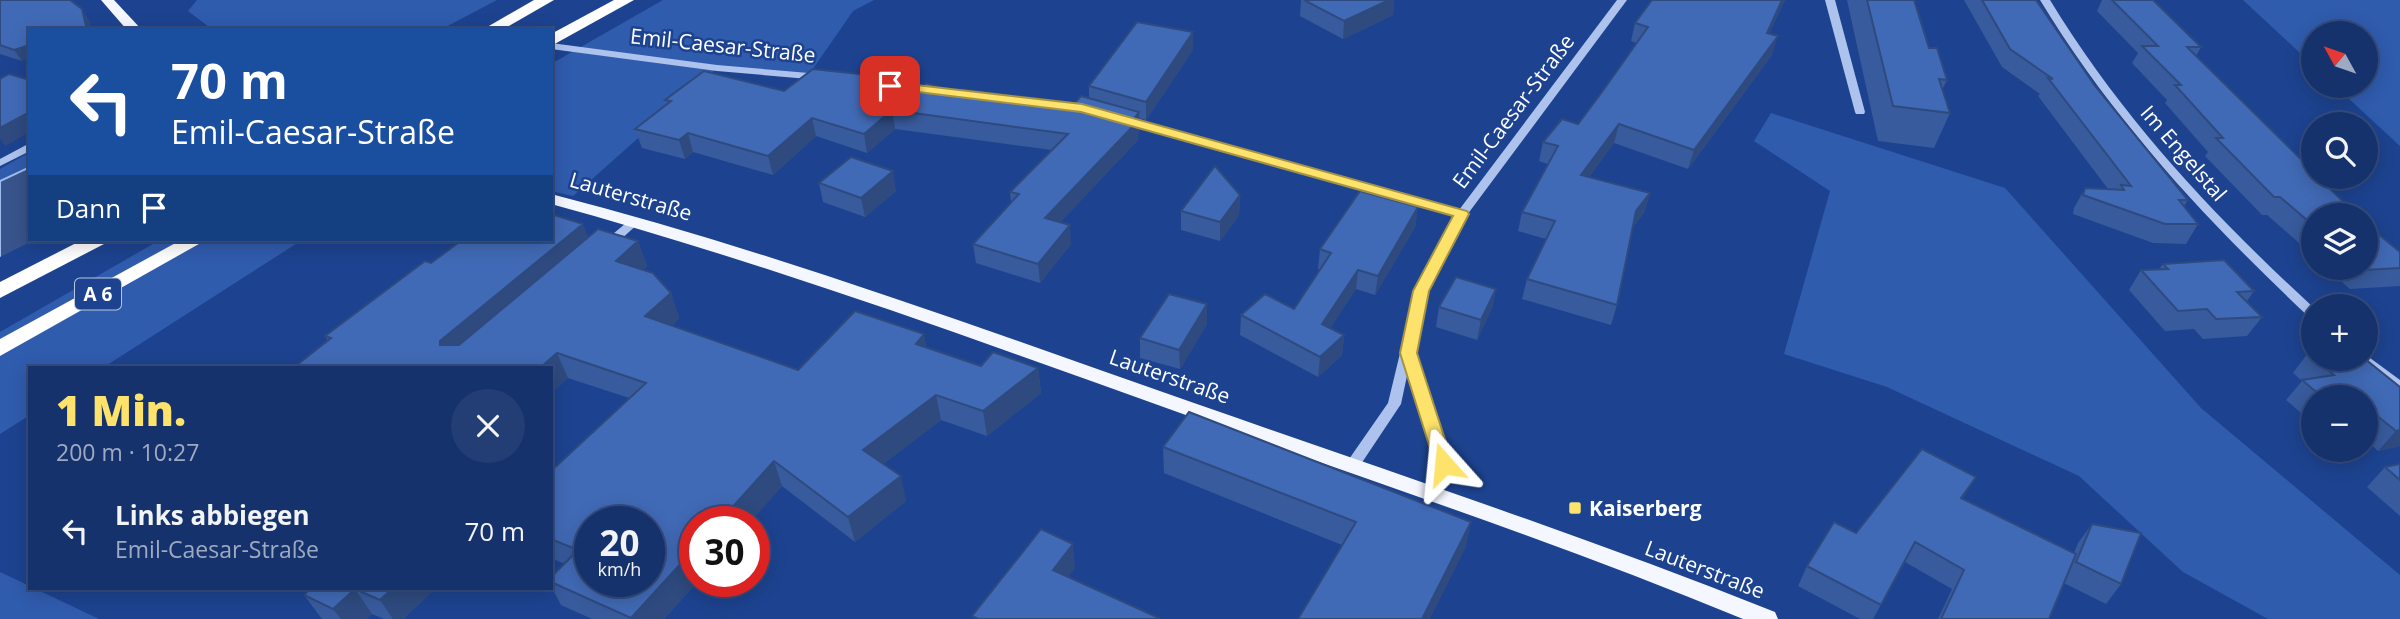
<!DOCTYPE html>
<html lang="de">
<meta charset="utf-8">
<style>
:root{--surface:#16326c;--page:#233e74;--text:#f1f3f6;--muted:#9eaac2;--line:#354d7f;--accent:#fde26b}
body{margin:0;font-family:"Open Sans",sans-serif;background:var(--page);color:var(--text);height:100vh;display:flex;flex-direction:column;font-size:26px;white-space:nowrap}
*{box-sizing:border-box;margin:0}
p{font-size:23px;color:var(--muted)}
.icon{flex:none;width:38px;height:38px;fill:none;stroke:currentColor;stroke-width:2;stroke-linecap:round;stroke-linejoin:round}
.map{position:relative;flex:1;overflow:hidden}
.drawer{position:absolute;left:28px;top:366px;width:525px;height:224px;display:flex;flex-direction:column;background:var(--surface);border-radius:0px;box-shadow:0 4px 18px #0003,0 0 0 2px var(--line)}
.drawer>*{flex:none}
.banner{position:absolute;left:28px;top:28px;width:525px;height:214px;border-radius:0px;box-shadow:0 4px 18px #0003,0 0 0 2px var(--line);background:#1a4fa0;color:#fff;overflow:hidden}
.needle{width:46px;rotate:310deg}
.fabs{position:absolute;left:2301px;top:21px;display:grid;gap:14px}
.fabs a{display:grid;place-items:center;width:77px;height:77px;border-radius:50%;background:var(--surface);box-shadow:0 4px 18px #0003,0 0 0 2px var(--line);font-size:35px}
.speed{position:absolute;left:574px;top:506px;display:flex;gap:14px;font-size:35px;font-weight:700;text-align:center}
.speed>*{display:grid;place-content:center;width:91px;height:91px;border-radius:50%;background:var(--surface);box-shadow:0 4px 18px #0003,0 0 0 2px var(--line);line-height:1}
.speed small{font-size:18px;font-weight:400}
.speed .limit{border:10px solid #d22;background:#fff;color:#111}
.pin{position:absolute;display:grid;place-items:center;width:60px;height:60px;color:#fff;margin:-30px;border-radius:14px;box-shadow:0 4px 10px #0006}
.me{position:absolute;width:77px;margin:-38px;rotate:342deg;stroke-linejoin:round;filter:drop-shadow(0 0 5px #0008)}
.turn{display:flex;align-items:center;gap:24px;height:147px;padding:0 28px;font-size:32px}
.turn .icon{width:91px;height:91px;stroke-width:2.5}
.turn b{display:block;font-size:49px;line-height:60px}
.then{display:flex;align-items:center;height:66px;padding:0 28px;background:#0003;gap:14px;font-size:26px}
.round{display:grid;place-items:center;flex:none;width:74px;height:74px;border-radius:37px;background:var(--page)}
.head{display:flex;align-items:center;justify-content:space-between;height:119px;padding:0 28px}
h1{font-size:42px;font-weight:800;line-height:52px;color:var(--accent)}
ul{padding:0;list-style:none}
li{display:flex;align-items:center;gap:21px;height:91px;padding:0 28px}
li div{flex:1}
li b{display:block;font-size:26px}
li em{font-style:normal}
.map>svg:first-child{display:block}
.green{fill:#305cae}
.water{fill:#38548c;stroke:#a0bdef;stroke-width:2}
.pier{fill:#1d4390}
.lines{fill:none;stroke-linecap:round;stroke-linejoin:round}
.minor{fill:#adc3ee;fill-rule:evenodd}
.major{fill:#f4f7ff;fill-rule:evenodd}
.highway{fill:#fff;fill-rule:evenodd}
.wall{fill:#385b9d}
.shaded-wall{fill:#2e4a7f}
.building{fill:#416ab6;stroke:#2e4a7f;stroke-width:2;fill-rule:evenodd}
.route{fill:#fde26b;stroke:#a49346;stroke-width:2}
.poi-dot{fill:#fde26b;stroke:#1d4390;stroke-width:2.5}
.labels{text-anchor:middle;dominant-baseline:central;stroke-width:5;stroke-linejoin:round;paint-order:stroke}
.shield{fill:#1d4390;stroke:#bbc7de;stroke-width:2}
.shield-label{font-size:19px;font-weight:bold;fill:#fff}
.street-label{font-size:21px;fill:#fff;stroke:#1d4390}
.poi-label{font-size:21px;font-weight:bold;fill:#fff;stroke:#1d4390;text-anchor:start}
</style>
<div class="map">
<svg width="2400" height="619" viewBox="0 0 2400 619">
<rect width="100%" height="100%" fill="#1d4390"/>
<g class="green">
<path d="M197 0H497L440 30H213L188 11Z"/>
<path d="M663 0H874L853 11 808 76 717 68 573 196 551 191V64Z"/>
<path d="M2243 0H2400V146L2335 86H2366V33H2314L2313 65Z"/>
<path d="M1771 113 2005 188 2201 408 2400 575V619H2268L2183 572 2079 476 1887 387 1784 354 1830 191 1754 141Z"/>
<path d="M30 152V240H302L104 367 30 368V415L0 434V169Z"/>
<path d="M0 572 99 619H0Z"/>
</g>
<path class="water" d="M30 167V240H157L0 329V181Z"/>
<path class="pier" d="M34 240H160L0 332V257Z"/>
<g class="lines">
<g class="minor">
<path d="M1617 0H1627L1467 215 1427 291 1413 350 1451 464 1437 499 1432 500 1427 499 1425 495 1437 464 1408 371 1401 404 1357 470 1352 471 1347 470 1345 466 1347 462 1388 403 1415 291 1455 216 1121 122 1120 120 1125 117 1129 118 1459 210Z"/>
<path d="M1825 0H1835L1865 112 1864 114H1856L1855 112Z"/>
<path d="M2040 0H2050C2122 118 2212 214 2314 308V319L2310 318C2206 220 2115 123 2040 0Z"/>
<path d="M551 43 717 65 820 74 825 77 820 80 717 71 551 49Z"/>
<path d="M30 143V151L0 166V159Z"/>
<path d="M635 217 641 221 639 223 610 249H602L600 246 602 243 631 219Z"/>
<path d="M2366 355 2400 380V392L2395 390 2359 362 2358 359H2366Z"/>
</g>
<g class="major">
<path d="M101 0H114L142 30H127Z"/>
<path d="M551 194C770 250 982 329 1194 403 1388 471 1584 536 1775 612L1778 619H1743C1559 543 1371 481 1183 414 974 339 766 263 551 204Z"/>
</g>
<g class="highway">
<path d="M534 0H554L502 30H482Z"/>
<path d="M614 0H634L551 46V34Z"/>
<path d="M82 240H107L104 244 0 298V282Z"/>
<path d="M181 240H206L0 356V339Z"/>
</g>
</g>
<g class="wall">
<path d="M0 0 89 20 91 30H30L22 61 0 54Z"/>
<path d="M1301 0H1394L1393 15 1343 39 1300 16Z"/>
<path d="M1652 0H1785L1769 34 1772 55 1688 169 1614 143 1589 177 1650 193 1644 213 1632 228 1617 305 1611 325 1522 299 1527 279 1546 239 1518 231 1522 212 1548 164 1539 161 1543 142 1578 124 1602 92 1636 43 1631 41 1635 23Z"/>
<path d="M1847 0H1914L1929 48 1947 80 1942 90 1950 113 1934 148 1878 141Z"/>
<path d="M1964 0H2036L2095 86 2188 200 2184 206 2198 224 2186 244 2153 243 2073 214 2074 208 2085 188 2108 189 2038 96 2040 94 2002 67Z"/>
<path d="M2102 0H2153L2201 47 2196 56 2314 215V256L2267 215H2262L2205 156 2208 152 2165 103 2167 100 2132 63 2138 53 2097 11Z"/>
<path d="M1193 32V50L1146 120 1139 118 1138 140 1060 222 1071 244 1040 283 976 263 973 244 1011 202 1010 192 1052 150 895 129 867 153 816 136 773 175 693 152 685 159 642 148 635 129 667 104 665 100 784 91 920 88 960 93 1075 103 1089 98V86Z"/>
<path d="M819 183 896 191 865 217 823 202Z"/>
<path d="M1240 195 1239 215 1220 241 1181 230V211Z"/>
<path d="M1418 207 1415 227 1375 295 1356 289 1330 328 1344 335 1342 355 1318 377 1240 335 1241 315 1294 309 1320 269H1318L1320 249Z"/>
<path d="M2370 228 2400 252V286L2350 289 2326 268H2366Z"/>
<path d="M588 237 638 241 647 266 643 270 671 293 679 318 671 326 798 370 927 347 981 366 1038 368 1041 393 987 436 941 420 883 464 906 501 855 542 782 486 695 581H698L664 619H592L561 605 551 586V577L565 564 551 558V471L629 398 568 378 551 393V368L328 341 325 336 431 263Z"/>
<path d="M2163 264 2254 291 2247 301 2262 317 2247 336 2203 339 2194 329 2165 331 2129 290 2141 270 2159 269Z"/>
<path d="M1496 289 1492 308 1477 340 1436 327 1439 307Z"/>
<path d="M1207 304V324L1180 369 1140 358V338Z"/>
<path d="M2314 352V359H2365L2400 387V446L2378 451 2366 440V397H2314V424L2286 400 2302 381 2293 373 2308 353Z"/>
<path d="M1163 447 1471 522 1465 549 1342 545 1164 473Z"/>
<path d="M2400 464V516L2367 487 2385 467Z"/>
<path d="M1963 499 2074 553 2078 543 2092 524 2121 584 2106 604 2064 583 2048 619H1938L1952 589 1905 562 1873 619H1860L1798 586 1807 566 1856 533Z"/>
<path d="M311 588H436L403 619H384L372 614 366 619H322L304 595Z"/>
</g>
<g class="shaded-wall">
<path d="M1389 0H1394L1393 15 1343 39 1344 21Z"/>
<path d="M1782 0H1785L1761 51 1767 33Z"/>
<path d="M82 9 89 20 91 30H87Z"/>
<path d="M1193 32V50L1146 120V102Z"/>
<path d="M1778 36 1772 55 1688 169 1694 150Z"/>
<path d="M30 45V59L22 61 14 50Z"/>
<path d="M892 110 895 129 867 153 864 134Z"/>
<path d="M30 112V132L5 146 0 139V128Z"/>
<path d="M1139 112 1140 130 1138 132V140L1047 237 1045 218 1133 120Z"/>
<path d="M812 118 816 136 773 175 768 156Z"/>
<path d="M1619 124 1614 143 1577 194 1581 175Z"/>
<path d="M688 133 693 152 685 159 679 140Z"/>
<path d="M893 171 896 191 865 217 861 198Z"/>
<path d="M1650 193 1644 213 1630 231 1636 211Z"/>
<path d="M1240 195 1239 215 1220 241V222Z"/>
<path d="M1418 207 1415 227 1375 295 1378 276Z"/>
<path d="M583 224 593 248 453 366 440 345V341Z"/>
<path d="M1070 225 1071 244 1040 283 1038 264Z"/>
<path d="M638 241 647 266 625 285 616 261Z"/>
<path d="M1358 270 1356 289 1320 343 1322 324Z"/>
<path d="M1496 289 1492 308 1477 340 1481 320Z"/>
<path d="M671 293 679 318 655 341 645 316Z"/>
<path d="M1207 304V324L1180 369 1179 350Z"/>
<path d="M924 334 929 359 916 344Z"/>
<path d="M1344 335 1342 355 1318 377 1320 357Z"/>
<path d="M557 353 568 378 551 393V368H540Z"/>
<path d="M1038 368 1041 393 987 436 983 411Z"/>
<path d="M936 395 941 420 869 475 863 450Z"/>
<path d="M2400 430V446L2378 451 2396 431Z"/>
<path d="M774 461 782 486 751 522H719Z"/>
<path d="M901 476 906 501 855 542 848 517Z"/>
<path d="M1976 477 1964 497 1949 518 1961 498Z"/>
<path d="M1471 522 1465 549 1430 619H1422Z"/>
<path d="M1073 544 1075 568 1056 594 1053 570Z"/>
<path d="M695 548V581H698L664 619H632L631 618Z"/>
<path d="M393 588H436L403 619H393L380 600Z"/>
<path d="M355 589 372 614 366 619H341L333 609Z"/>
</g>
<g class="building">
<path d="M0 0H70L82 9 87 30H30V45L14 50 0 45Z"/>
<path d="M1304 0H1389L1344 21Z"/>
<path d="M1652 0H1782L1767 33 1778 36 1694 150 1619 124 1581 175 1650 193 1636 211 1617 305 1527 279 1555 221 1522 212 1558 146 1543 142 1562 119 1578 124 1602 92 1648 27 1635 23Z"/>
<path d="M1867 0H1914L1929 48H1937L1947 80 1939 79 1950 113 1893 106Z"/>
<path d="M1982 0H2036L2095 86 2188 200H2179L2198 224H2165L2083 195 2085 188 2124 190 2121 185 2131 186 2048 78 2053 79 2010 49Z"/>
<path d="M2112 0H2153L2201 47H2187L2314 172V177H2318L2357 215H2314V226L2280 197H2274L2216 138H2223L2175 85H2181L2142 46H2158Z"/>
<path d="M1137 22 1193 32 1146 102 1089 86Z"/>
<path d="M813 69 878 76 920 88 926 83 960 93 962 89 1075 103 1081 96 1139 112 1133 120 1138 121 1045 218 1070 225 1038 264 973 244 1019 194 1010 192 1068 134 892 110 864 134 812 118 768 156 688 133 679 140 635 129 671 101 665 100 704 71 784 91Z"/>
<path d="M9 74 30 80V112L0 128V79Z"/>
<path d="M851 157 893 171 861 198 819 183Z"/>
<path d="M1215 166 1240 195 1220 222 1181 211Z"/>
<path d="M1360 191 1418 207 1378 276 1358 270 1322 324 1344 335 1320 357 1241 315 1265 294 1294 309 1331 253 1320 249Z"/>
<path d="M551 214 583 224 440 341V345H459L598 229 638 241 616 261 653 273 671 293 645 316 798 370 855 311 924 334 916 344 981 366 993 352 1038 368 983 411 936 395 863 450 901 476 848 517 774 461 719 522H695V548L631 618 551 582V577L578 550 551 539V471L646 383 557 353 540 368H293L331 338 325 336 425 261 431 263 462 240H551ZM590 522H649V581H590Z"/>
<path d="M2366 224 2400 252V268L2364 270 2362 268H2366Z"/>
<path d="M2224 260 2254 291 2237 292 2262 317 2216 319 2207 309 2178 311 2141 270 2168 269 2163 264Z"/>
<path d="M1456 277 1496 289 1481 320 1439 307Z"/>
<path d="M1169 294 1207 304 1179 350 1140 338Z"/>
<path d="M2314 352V358L2308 353Z"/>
<path d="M2315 359H2365L2400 387V430L2396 431 2366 407V397H2322L2302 380 2334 375Z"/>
<path d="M1189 412 1471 522 1422 619H1298L1356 522 1163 447Z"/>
<path d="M1922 449 1976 477 1961 498 2076 554 2049 619H1941L1964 570 1915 542 1881 605 1807 566 1834 522 1856 533Z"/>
<path d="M2400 464V480L2385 467Z"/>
<path d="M2092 524 2141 533 2121 584 2076 562Z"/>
<path d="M1041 529 1073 544 1053 570 1161 619H978L972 616Z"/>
<path d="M311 588H393L380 600 355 589 333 609 304 595Z"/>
</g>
<path class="route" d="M890 82 1082 104 1467 211 1469 214 1429 291 1417 353 1453 464 1450 469 1444 471 1435 464 1400 353 1413 291 1453 216 1081 112 885 88 884 86Z"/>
<rect class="poi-dot" x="1568" y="501" width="14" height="14" rx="3.5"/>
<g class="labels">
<rect class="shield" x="75" y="278.5" width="46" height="31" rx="5"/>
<g class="shield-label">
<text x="98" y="294">A 6</text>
</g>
<g class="street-label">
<text transform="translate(723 45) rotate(6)">Emil-Caesar-Straße</text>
<text transform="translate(1513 111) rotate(-53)">Emil-Caesar-Straße</text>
<text transform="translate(2184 153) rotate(49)">Im Engelstal</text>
<text transform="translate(631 196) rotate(16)">Lauterstraße</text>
<text transform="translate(1170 376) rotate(19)">Lauterstraße</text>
<text transform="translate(1705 569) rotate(21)">Lauterstraße</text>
</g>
<g class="poi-label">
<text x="1589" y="508">Kaiserberg</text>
</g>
</g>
</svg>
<div class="fabs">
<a><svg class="needle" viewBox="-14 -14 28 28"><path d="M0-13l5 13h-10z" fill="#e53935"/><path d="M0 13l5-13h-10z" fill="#9eaac2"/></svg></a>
<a><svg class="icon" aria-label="search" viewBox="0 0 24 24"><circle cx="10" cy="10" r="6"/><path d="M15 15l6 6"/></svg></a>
<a><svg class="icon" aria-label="layers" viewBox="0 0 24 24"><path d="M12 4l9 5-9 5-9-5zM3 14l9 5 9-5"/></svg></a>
<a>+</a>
<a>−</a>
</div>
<div class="speed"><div>20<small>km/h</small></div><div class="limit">30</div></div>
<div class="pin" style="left:890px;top:86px;background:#d93025"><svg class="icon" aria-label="arrive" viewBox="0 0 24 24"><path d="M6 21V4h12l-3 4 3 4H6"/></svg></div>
<svg class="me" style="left:1444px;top:464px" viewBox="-20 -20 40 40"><path d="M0-17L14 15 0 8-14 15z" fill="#fde26b" stroke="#fff" stroke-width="4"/></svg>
<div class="banner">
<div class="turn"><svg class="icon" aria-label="left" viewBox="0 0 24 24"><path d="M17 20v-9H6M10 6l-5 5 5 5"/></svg><div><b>70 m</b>Emil-Caesar-Straße</div></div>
<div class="then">Dann<svg class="icon" aria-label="arrive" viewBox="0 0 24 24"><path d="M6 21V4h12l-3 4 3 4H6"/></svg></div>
</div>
<section class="drawer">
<div class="head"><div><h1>1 Min.</h1><p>200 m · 10:27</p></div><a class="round"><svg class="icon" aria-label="close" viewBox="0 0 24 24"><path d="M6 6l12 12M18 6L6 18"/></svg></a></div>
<ul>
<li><svg class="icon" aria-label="left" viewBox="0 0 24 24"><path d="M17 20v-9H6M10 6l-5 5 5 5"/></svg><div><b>Links abbiegen</b><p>Emil-Caesar-Straße</p></div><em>70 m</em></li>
</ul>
</section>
</div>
